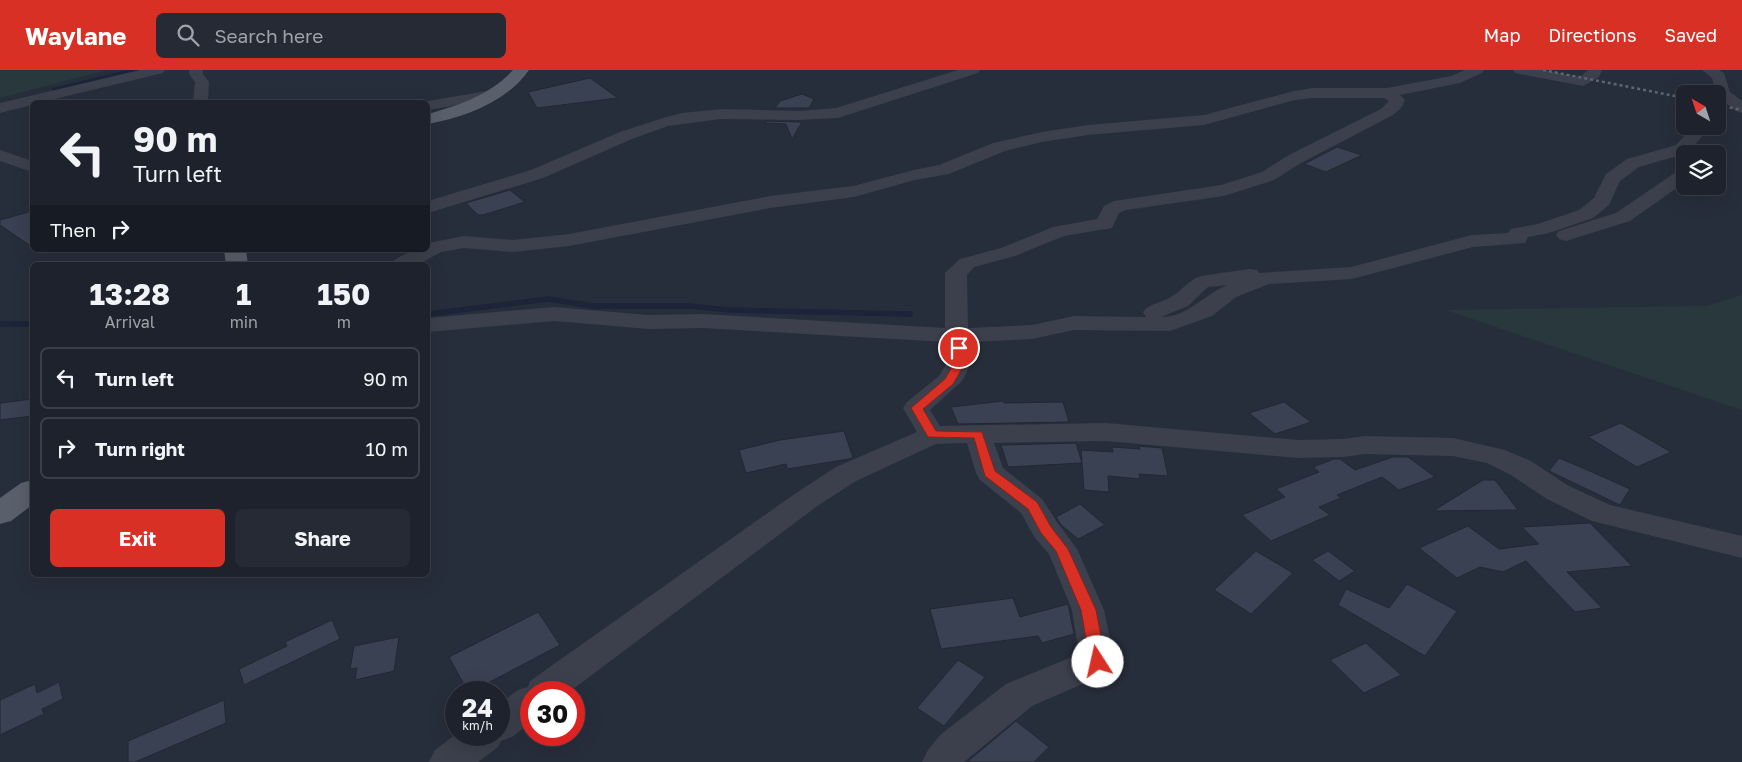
<!DOCTYPE html>
<style>
:root{--surface:#1d222c;--page:#252a34;--text:#f1f3f6;--muted:#a0a4a9;--line:#3b3f48;--accent:#d93025}
body{margin:0;font-family:"Golos Text",sans-serif;background:var(--page);color:var(--text);height:100vh;display:flex;flex-direction:column;font-size:19px;white-space:nowrap}
*{box-sizing:border-box;margin:0}
p{font-size:16px;color:var(--muted)}
.icon{flex:none;width:28px;height:28px;fill:none;stroke:currentColor;stroke-width:2;stroke-linecap:round;stroke-linejoin:round}
.map{position:relative;flex:1;overflow:hidden}
.sheet{position:absolute;left:30px;top:192px;width:400px;height:315px;display:flex;flex-direction:column;background:var(--surface);border-radius:8px;box-shadow:0 5px 20px #0002,0 0 0 1px var(--line)}
.sheet>*{flex:none}
.hud{position:absolute;left:30px;top:30px;width:400px;height:152px;border-radius:8px;box-shadow:0 5px 20px #0002,0 0 0 1px var(--line);background:#1d222c;color:var(--text);overflow:hidden}
.needle{width:32px;rotate:321deg}
.fabs{position:absolute;left:1676px;top:15px;display:grid;gap:10px}
.fabs a{display:grid;place-items:center;width:50px;height:50px;border-radius:8px;background:var(--surface);box-shadow:0 5px 20px #0002,0 0 0 1px var(--line);font-size:25px}
.speed{position:absolute;left:445px;top:611px;display:flex;gap:10px;font-size:25px;font-weight:700;text-align:center}
.speed>*{display:grid;place-content:center;width:65px;height:65px;border-radius:50%;background:var(--surface);box-shadow:0 5px 20px #0002,0 0 0 1px var(--line);line-height:1}
.speed small{font-size:12px;font-weight:400}
.speed .limit{border:8px solid #d22;background:#fff;color:#111}
.pin{position:absolute;display:grid;place-items:center;width:42px;height:42px;color:#fff;margin:-21px;border:2px solid #fff;border-radius:50%;box-shadow:0 1px 5px #0007}
.me{position:absolute;width:55px;margin:-28px;rotate:350deg;stroke-linejoin:round;filter:drop-shadow(0 0 4px #0008)}
.turn{display:flex;align-items:center;gap:18px;height:105px;padding:0 20px;font-size:22px}
.turn .icon{width:65px;height:65px;stroke-width:2.5}
.turn b{display:block;font-size:35px;line-height:42px}
.then{display:flex;align-items:center;height:48px;padding:0 20px;background:#0003;gap:10px;font-size:19px}
.eta{display:flex;justify-content:space-evenly;align-items:center;height:85px;text-align:center}
.eta b{font-size:30px;font-weight:700;line-height:35px}
.button{display:flex;gap:10px;margin-top:auto;padding:10px 20px}
.button a{flex:1;height:58px;border-radius:8px;background:var(--accent);color:#fff;font-size:20px;font-weight:700;line-height:58px;text-align:center}
.button a+a{background:var(--page);color:var(--text)}
ul{padding:0;list-style:none}
li{display:flex;align-items:center;gap:15px;height:62px;margin:0 10px 8px;padding:0 10px;border:2px solid var(--line);border-radius:8px}
li div{flex:1}
li b{display:block;font-size:19px}
li em{font-style:normal}
header{display:flex;align-items:center;gap:30px;box-sizing:border-box;height:70px;padding:0 25px;background:var(--accent);color:#fff}
header strong{font-size:24px}
nav{display:flex;gap:28px;margin-inline-start:auto;font-size:18px}
.search{width:350px;height:45px;background:var(--page);display:flex;align-items:center;gap:12px;box-sizing:border-box;padding:0 18px;border-radius:8px;color:var(--muted);font-size:19px}
.map>svg:first-child{display:block}
.green{fill:#29383c}
.lines{fill:none;stroke-linecap:round;stroke-linejoin:round}
.stream-far1{stroke:#1b2438;stroke-width:4.5}
.stream{stroke:#1b2438;stroke-width:5.5}
.building{fill:#3a4152;stroke:#222733}
.minor{fill:#3b404c;fill-rule:evenodd}
.primary{fill:#595f6b;fill-rule:evenodd}
.rail{stroke:#5d6472;stroke-width:2.5;stroke-dasharray:3 3;stroke-linecap:butt}
.route{fill:#d93025;stroke:#8d1f18}
</style>
<header>
<strong>Waylane</strong>
<div class="search"><svg class="icon" aria-label="search" viewBox="0 0 24 24"><circle cx="10" cy="10" r="6"/><path d="M15 15l6 6"/></svg>Search here</div>
<nav><a>Map</a><a>Directions</a><a>Saved</a></nav>
</header>
<div class="map">
<svg width="1742" height="692" viewBox="0 0 1742 692">
<rect width="100%" height="100%" fill="#272e3b"/>
<g class="green">
<path d="M0 0H106L0 28Z"/>
<path d="M1742 225V340L1446 240 1707 236Z"/>
</g>
<g class="lines">
<path class="stream-far1" d="M54 20 136 0"/>
<g class="stream">
<path d="M428 244 548 229 593 236H690L730 240 910 244"/>
<path d="M0 254H32"/>
</g>
</g>
<g class="building">
<path d="M590 8 618 28 537 38 528 22Z"/>
<path d="M802 24 814 29 809 38H775L780 31Z"/>
<path d="M766 51 799 52H802L792 69 786 54 765 53Z"/>
<path d="M1337 77 1362 85 1326 102 1304 94Z"/>
<path d="M510 120 525 132 483 145H478L466 133Z"/>
<path d="M32 141V177L0 155V150Z"/>
<path d="M32 329V346L0 350V333Z"/>
<path d="M1003 331 1004 333 1063 332 1069 352 958 354 951 337Z"/>
<path d="M1284 332 1311 352 1275 364 1249 343Z"/>
<path d="M1621 353 1671 382 1637 397 1588 367Z"/>
<path d="M844 361 853 388 849 389 787 399 786 394 746 403 739 380 780 370Z"/>
<path d="M1076 373 1082 393 1008 397 1001 375Z"/>
<path d="M1139 376 1162 378 1168 406 1139 404 1140 409 1108 406 1109 422 1084 420 1081 380 1113 382 1112 377 1140 379Z"/>
<path d="M1393 387H1408L1435 407 1399 420 1382 407 1337 425 1341 428 1319 437 1330 445 1271 471 1242 445 1285 427 1276 419 1319 402 1313 397 1334 389H1340L1355 400Z"/>
<path d="M1559 388 1592 402 1630 419 1620 435 1549 401Z"/>
<path d="M1483 410H1495L1518 440 1433 441Z"/>
<path d="M1080 434 1105 455 1078 469 1061 455 1056 447Z"/>
<path d="M1590 453 1632 496 1567 502 1602 538 1575 542 1526 491 1503 502 1480 497 1457 508 1419 478 1468 456 1499 479 1539 474 1522 457Z"/>
<path d="M1256 481 1293 503 1251 544 1214 520Z"/>
<path d="M1328 481 1355 501 1339 511 1312 490Z"/>
<path d="M1407 514 1457 541 1425 586 1338 535 1346 519 1389 538Z"/>
<path d="M1013 528 1020 547 1068 534 1074 564 1042 573 1038 566 941 579 930 539Z"/>
<path d="M538 542 560 575 471 622H468L449 587Z"/>
<path d="M332 550 340 569 244 615 239 599 287 576 285 572Z"/>
<path d="M399 567 394 601 355 610 357 598 350 599 354 576Z"/>
<path d="M1366 573 1401 605 1364 623 1330 590Z"/>
<path d="M958 590 985 607 944 656 917 638Z"/>
<path d="M59 612 63 629 42 639 44 644 0 665V630L35 614 37 623Z"/>
<path d="M224 630 226 653 135 692H128V671Z"/>
<path d="M1016 651 1049 677 1034 692H967Z"/>
</g>
<g class="lines">
<g class="minor">
<path d="M140 0H165L163 3 42 32H32V35L0 43V33Z"/>
<path d="M189 0H203V4L209 12 208 32H193L195 12 189 4Z"/>
<path d="M958 0H980L978 3 838 48 799 50 721 49 668 56 632 69 543 108 428 143V131L531 100 620 62 663 48 682 43 721 39 799 41 836 38Z"/>
<path d="M1465 0H1484L1482 3 1460 13 1400 25 1405 30 1401 38 1393 45 1301 93 1274 110 1224 126 1126 140 1119 143 1112 158 1064 166 1015 186 974 197 967 205 968 258 1032 255 1074 246 1146 247 1143 242C1149 233 1162 233 1171 227 1182 221 1189 209 1201 206L1249 199 1257 200 1259 203 1351 197 1472 165 1508 163 1511 159 1538 154 1579 140 1594 128 1606 104 1627 89 1676 75 1694 56H1711L1688 83 1639 97 1620 111 1609 135 1593 148 1549 163 1528 167 1525 173 1473 177 1352 209 1269 214 1236 227 1212 246 1170 261 1074 260 1032 269 970 272 973 290 962 311 930 340 940 356 1106 353 1298 370 1343 369 1365 366 1453 368 1505 380 1531 391 1567 415 1610 435 1742 466V488L1592 451 1547 429 1511 405 1487 393 1453 386 1365 384 1343 387 1298 388 1106 371 994 373 1003 398 1042 429 1057 452 1077 479 1104 540 1115 592 1110 602 1032 636 964 692H922L928 680 940 665 1006 614 1079 584 1072 540 1049 484 1035 468 1021 443 980 410 976 403 967 373 936 374 856 411 816 437 569 622H531V652L512 667 501 671 498 677 478 692H429L435 680 456 664 499 665V634L518 620 528 617 530 611 796 423 836 397 917 362 903 338 907 332 939 306 949 290 946 272 703 258 648 259 554 251 428 262V248L554 237 648 245 703 244 945 258V203L960 189 1001 178 1053 157 1097 149 1104 136 1114 131 1221 115 1262 102 1289 85 1381 39 1389 31 1384 28H1313L1295 30 1204 55 1088 65 1042 72 1005 81 949 104 915 110 854 127 770 138 569 176 513 182 464 178 441 182 417 195H390C398 184 415 180 428 180V173L464 166 513 170 569 164 770 126 853 116 914 100 939 95 993 73 1042 62 1088 55 1204 45 1294 21 1313 18H1387L1451 6ZM1228 215C1205 223 1189 247 1161 247L1188 236 1208 217Z"/>
<path d="M1513 0H1543L1580 7 1588 0H1602L1599 7 1583 16 1520 4 1515 3Z"/>
<path d="M1702 0H1719L1724 3 1730 22 1742 31V43L1736 41 1718 27 1712 8Z"/>
<path d="M493 20 498 22 501 25 498 28 428 40V32H422Z"/>
<path d="M0 80 32 91V102L0 91Z"/>
<path d="M1685 99V112L1630 151 1566 171 1559 169 1556 165 1559 161 1616 143 1679 100Z"/>
</g>
<g class="primary">
<path d="M513 0H529C507 32 464 47 428 54V44C459 35 490 25 513 0Z"/>
<path d="M224 180H246L248 195H226Z"/>
<path d="M32 410V435L11 451 0 454V428L21 413Z"/>
</g>
<g class="rail">
<path d="M1543 0 1685 28"/>
<path d="M1718 35 1742 40"/>
</g>
</g>
<path class="route" d="M959 275 964 278 967 290 953 314 923 339 936 361 982 362 995 401 1037 432 1051 457 1068 479 1096 540 1106 592 1103 596 1098 598 1093 596 1090 592 1081 540 1056 481 1041 463 1028 439 985 406 974 368 928 367 911 338 945 309 956 290 954 278Z"/>
</svg>
<div class="fabs">
<a><svg class="needle" viewBox="-14 -14 28 28"><path d="M0-13l5 13h-10z" fill="#e53935"/><path d="M0 13l5-13h-10z" fill="#a0a4a9"/></svg></a>
<a><svg class="icon" aria-label="layers" viewBox="0 0 24 24"><path d="M12 4l9 5-9 5-9-5zM3 14l9 5 9-5"/></svg></a>
</div>
<div class="speed"><div>24<small>km/h</small></div><div class="limit">30</div></div>
<div class="pin" style="left:959px;top:278px;background:#d93025"><svg class="icon" aria-label="arrive" viewBox="0 0 24 24"><path d="M6 21V4h12l-3 4 3 4H6"/></svg></div>
<svg class="me" style="left:1098px;top:592px" viewBox="-20 -20 40 40"><circle r="19" fill="#fff"/><path d="M0-13L10 11 0 6-10 11z" fill="#d93025"/></svg>
<div class="hud">
<div class="turn"><svg class="icon" aria-label="left" viewBox="0 0 24 24"><path d="M17 20v-9H6M10 6l-5 5 5 5"/></svg><div><b>90 m</b>Turn left</div></div>
<div class="then">Then<svg class="icon" aria-label="right" viewBox="0 0 24 24"><path d="M7 20v-9h11M14 6l5 5-5 5"/></svg></div>
</div>
<section class="sheet">
<div class="eta">
<div><b>13:28</b><p>Arrival</p></div>
<div><b>1</b><p>min</p></div>
<div><b>150</b><p>m</p></div>
</div>
<ul>
<li><svg class="icon" aria-label="left" viewBox="0 0 24 24"><path d="M17 20v-9H6M10 6l-5 5 5 5"/></svg><div><b>Turn left</b></div><em>90 m</em></li>
<li><svg class="icon" aria-label="right" viewBox="0 0 24 24"><path d="M7 20v-9h11M14 6l5 5-5 5"/></svg><div><b>Turn right</b></div><em>10 m</em></li>
</ul>
<div class="button"><a>Exit</a><a>Share</a></div>
</section>
</div>
